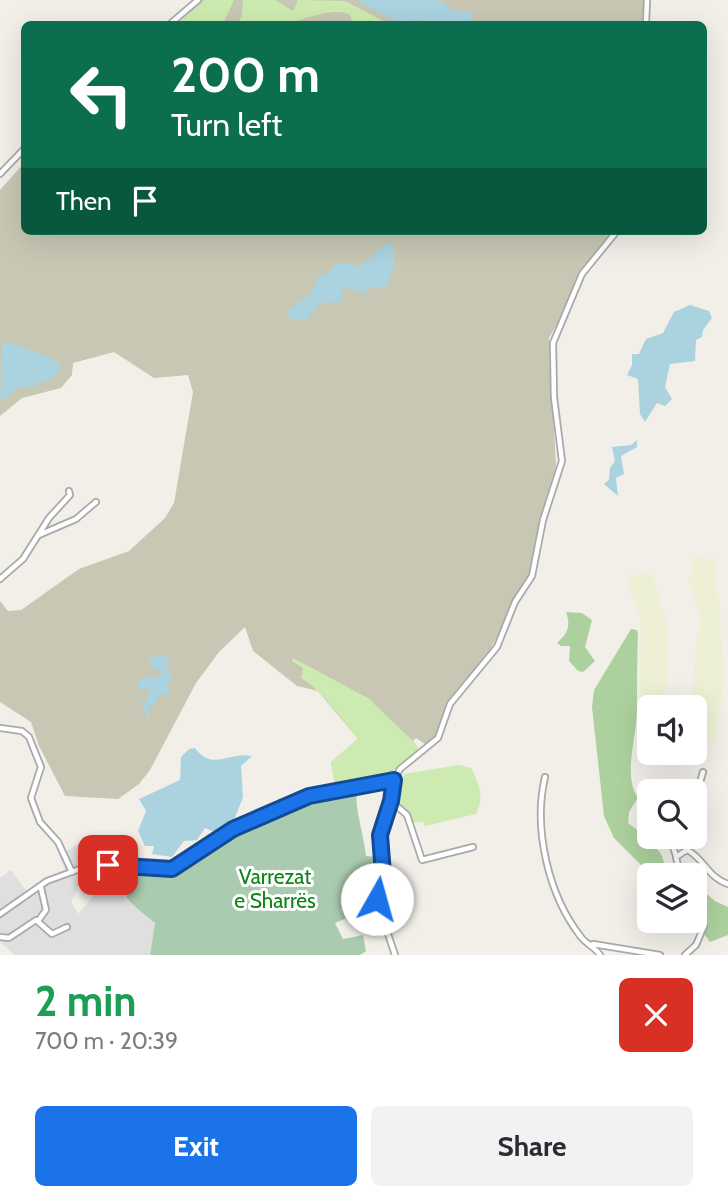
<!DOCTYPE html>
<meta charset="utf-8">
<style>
:root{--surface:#fff;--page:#f2f2f3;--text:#2b2b33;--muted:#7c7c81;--accent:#1a73e8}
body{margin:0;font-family:Cabin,sans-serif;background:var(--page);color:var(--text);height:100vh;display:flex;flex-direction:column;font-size:26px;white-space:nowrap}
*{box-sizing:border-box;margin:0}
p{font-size:23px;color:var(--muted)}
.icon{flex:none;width:38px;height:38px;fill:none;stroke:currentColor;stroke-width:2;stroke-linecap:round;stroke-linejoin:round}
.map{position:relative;height:955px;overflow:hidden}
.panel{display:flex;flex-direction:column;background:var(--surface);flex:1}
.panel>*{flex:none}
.guide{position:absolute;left:21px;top:21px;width:686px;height:214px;border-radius:10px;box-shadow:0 7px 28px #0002;background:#0b6e4f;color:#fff;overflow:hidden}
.controls{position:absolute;left:637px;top:695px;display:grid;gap:14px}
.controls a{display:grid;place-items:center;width:70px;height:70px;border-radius:10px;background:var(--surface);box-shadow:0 7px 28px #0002;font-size:35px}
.pin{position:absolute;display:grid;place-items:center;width:60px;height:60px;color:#fff;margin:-30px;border-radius:14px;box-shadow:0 4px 10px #0006}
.me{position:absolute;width:77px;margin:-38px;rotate:7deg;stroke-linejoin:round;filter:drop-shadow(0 0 5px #0008)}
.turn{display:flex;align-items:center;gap:24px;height:147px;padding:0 35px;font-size:32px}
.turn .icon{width:91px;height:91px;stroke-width:2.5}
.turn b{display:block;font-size:49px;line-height:60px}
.then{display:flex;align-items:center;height:66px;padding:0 35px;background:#0003;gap:14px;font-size:26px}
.round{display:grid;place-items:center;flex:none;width:74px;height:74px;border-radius:10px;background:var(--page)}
.overview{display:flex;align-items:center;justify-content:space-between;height:119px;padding:0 35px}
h1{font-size:42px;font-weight:700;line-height:52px;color:#1e9e55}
.button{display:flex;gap:14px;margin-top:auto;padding:14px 35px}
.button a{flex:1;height:80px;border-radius:10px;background:var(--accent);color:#fff;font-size:28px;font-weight:700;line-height:80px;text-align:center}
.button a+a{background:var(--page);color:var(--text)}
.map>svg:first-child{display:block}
.residential{fill:#e0dfdf}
.construction{fill:#c7c7b4}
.farmland{fill:#eef0d5}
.grass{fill:#cdebb0}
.forest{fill:#add19e}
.cemetery{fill:#aacbaf}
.water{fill:#aad3df}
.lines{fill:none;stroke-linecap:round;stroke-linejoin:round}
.minor-casing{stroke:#a9a9a9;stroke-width:8}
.minor{stroke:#fff;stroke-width:4.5}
.route-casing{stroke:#114b97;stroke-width:18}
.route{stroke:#1a73e8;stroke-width:12}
.labels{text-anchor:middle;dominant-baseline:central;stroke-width:6;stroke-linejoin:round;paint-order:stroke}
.park-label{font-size:21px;fill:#0c8416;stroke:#fff}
</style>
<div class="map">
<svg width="728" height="955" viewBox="0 0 728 955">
<rect width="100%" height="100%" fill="#f2efe9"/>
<path class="residential" d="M92 837 102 862 85 874 71 902 78 914 95 894 120 882 124 896 155 923 150 955H15L0 942V878L11 870 28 893 40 881 65 870 59 855Z"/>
<g class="construction">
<path d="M203 0H644L642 24H178Z"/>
<path d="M24 163V231H614L580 271 564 312 549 338 556 466 540 519 530 572 485 660 449 703 437 736 426 745 416 738 413 741 418 748 391 772 379 778 335 785 331 762 358 739 318 691 297 686 253 651 245 627 219 652 196 683 150 770 139 784 118 799 65 796 39 746 31 722 0 702V601L8 611 21 610 79 569 129 551 165 518 174 503 193 392 188 375 154 378 114 352 73 363 72 375 61 388 22 398 0 416V190Z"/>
</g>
<g class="farmland">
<path d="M693 556 716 560 717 565 716 587 720 612 724 684 714 741 695 740V707H688L695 679 693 678 697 635 701 622 688 578 692 573Z"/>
<path d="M652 573 666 621 669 670 662 701 685 707H649V731L640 729 641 616 638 615 627 576Z"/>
</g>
<g class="grass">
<path d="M205 0H234L223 24H177Z"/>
<path d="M243 0H275L293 11 298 0 345 1 389 24H353L350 15C336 6 301 20 287 24 273 29 251 25 237 24L242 16Z"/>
<path d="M293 658 368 698 417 745V753C391 775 368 780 335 785L331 762 358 739C340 718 324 692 301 678L303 668 292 661Z"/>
<path d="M459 765 471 768C479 784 485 796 476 814L425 826 423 822 412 823 399 801 404 774Z"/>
</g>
<g class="forest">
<path d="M566 612 582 613 592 620 585 647 595 661 583 672 578 671 569 661 570 646H561L557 643C568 633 571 626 566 612Z"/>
<path d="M631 629 637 630 638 635C637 659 637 682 637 706 638 733 622 775 638 798L629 812 628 823C640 832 648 837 658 850 665 858 663 868 672 875H651L614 838 604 816 592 707 594 690Z"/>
<path d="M695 884 715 901 728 907V935L710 942 694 921Z"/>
</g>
<path class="cemetery" d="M346 792 357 794C354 805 365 840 366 856L378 857 373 907 335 923 343 939 363 935 366 951 360 955H150L155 923C138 908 115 896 123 872L166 874 249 825 323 795Z"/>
<g class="water">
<path d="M359 0H439L453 11H471V24H423L417 19 412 24H397C386 12 370 11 359 0Z"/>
<path d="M386 244 392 245C398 261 392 275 384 289L368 287 364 294 342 285 343 302 320 303 306 320 291 319 287 311 311 294 319 276 327 274 335 264 351 263 359 267Z"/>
<path d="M690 305 709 311 712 318 703 330 702 337 696 340 695 361 670 364 665 387 672 399 665 406 657 403 645 422 640 414 638 379 627 375 632 365V354H639L646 339 663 333 674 312Z"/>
<path d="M11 342 56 360 61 369 47 382H37L32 388C17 381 13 396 0 401L2 345Z"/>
<path d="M637 440V447L621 456 624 474 616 478 618 496 604 484 609 480 610 468 615 461 612 447 631 445Z"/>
<path d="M162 655 169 658 166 667 172 677 168 684 170 695 161 694 155 704 147 709 150 717 147 718 141 703 147 700 149 690 140 689 136 683 149 676 159 677 162 671 152 669 155 667 147 659Z"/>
<path d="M195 748C213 772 229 751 252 756L241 766 243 797 233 823 215 832 205 828 197 840 184 841 172 857 152 854 154 846H145L138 831 146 811 139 799 180 780 181 757 189 749Z"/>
</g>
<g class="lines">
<defs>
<g id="minor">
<path d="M170 24 198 0"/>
<path d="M646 24 647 0"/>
<path d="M0 174 24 149"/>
<path d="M39 535 76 519 96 502"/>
<path d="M0 579 23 559 49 518 70 495 69 491"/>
<path d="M0 728 22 731 29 737 41 767 31 798 40 822 58 842 72 872"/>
<path d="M545 777C533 828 548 895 581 937 586 944 595 947 600 955"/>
<path d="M695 799 703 772"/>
<path d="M391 801 407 815 422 860 473 847"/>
<path d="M676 856 672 844 678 836"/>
<path d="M680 875 676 857 687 850C704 858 707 877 728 884"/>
<path d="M0 914 47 881 77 870 97 865 172 869 233 829 309 796 394 780"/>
<path d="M38 921 46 910 41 888"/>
<path d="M0 937 9 938 36 920 52 934 67 927"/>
<path d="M593 944 660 955"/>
<path d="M395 955 377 901 383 878 380 835 390 807 394 780 400 769 438 738 450 704 497 647 515 602 532 576 543 520 562 461 554 397 553 343 582 274 617 231"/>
<path d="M685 955 696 945 704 926 695 906"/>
</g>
</defs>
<use href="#minor" class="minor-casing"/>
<use href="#minor" class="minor"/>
</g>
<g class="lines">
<defs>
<path id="route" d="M108 865 172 869 233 829 309 796 394 780 391 801 380 835 383 874 377 899"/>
</defs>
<use href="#route" class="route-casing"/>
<use href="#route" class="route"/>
</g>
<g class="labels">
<g class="park-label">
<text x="275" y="876">Varrezat<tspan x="275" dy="24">e Sharrës</tspan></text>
</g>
</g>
</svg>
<div class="controls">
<a><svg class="icon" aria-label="sound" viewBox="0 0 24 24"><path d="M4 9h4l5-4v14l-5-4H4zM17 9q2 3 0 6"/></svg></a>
<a><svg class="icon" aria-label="search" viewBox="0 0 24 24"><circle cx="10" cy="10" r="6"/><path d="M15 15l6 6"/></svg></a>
<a><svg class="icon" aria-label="layers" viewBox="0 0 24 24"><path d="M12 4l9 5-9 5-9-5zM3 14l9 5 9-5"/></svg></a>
</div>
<div class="pin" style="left:108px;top:865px;background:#d93025"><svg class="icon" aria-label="arrive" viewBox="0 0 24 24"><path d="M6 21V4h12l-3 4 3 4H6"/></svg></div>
<svg class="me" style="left:377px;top:899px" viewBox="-20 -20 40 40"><circle r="19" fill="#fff"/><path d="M0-13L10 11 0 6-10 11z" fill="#1a73e8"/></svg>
<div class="guide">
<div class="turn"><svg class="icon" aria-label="left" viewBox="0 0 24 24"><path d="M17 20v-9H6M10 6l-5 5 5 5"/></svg><div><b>200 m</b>Turn left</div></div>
<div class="then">Then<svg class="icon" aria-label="arrive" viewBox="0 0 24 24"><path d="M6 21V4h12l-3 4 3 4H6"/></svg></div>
</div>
</div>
<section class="panel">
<div class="overview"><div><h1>2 min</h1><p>700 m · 20:39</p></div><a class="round" style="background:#d93025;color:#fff"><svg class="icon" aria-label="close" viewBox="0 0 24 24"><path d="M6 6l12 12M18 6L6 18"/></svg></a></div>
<div class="button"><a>Exit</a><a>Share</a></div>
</section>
